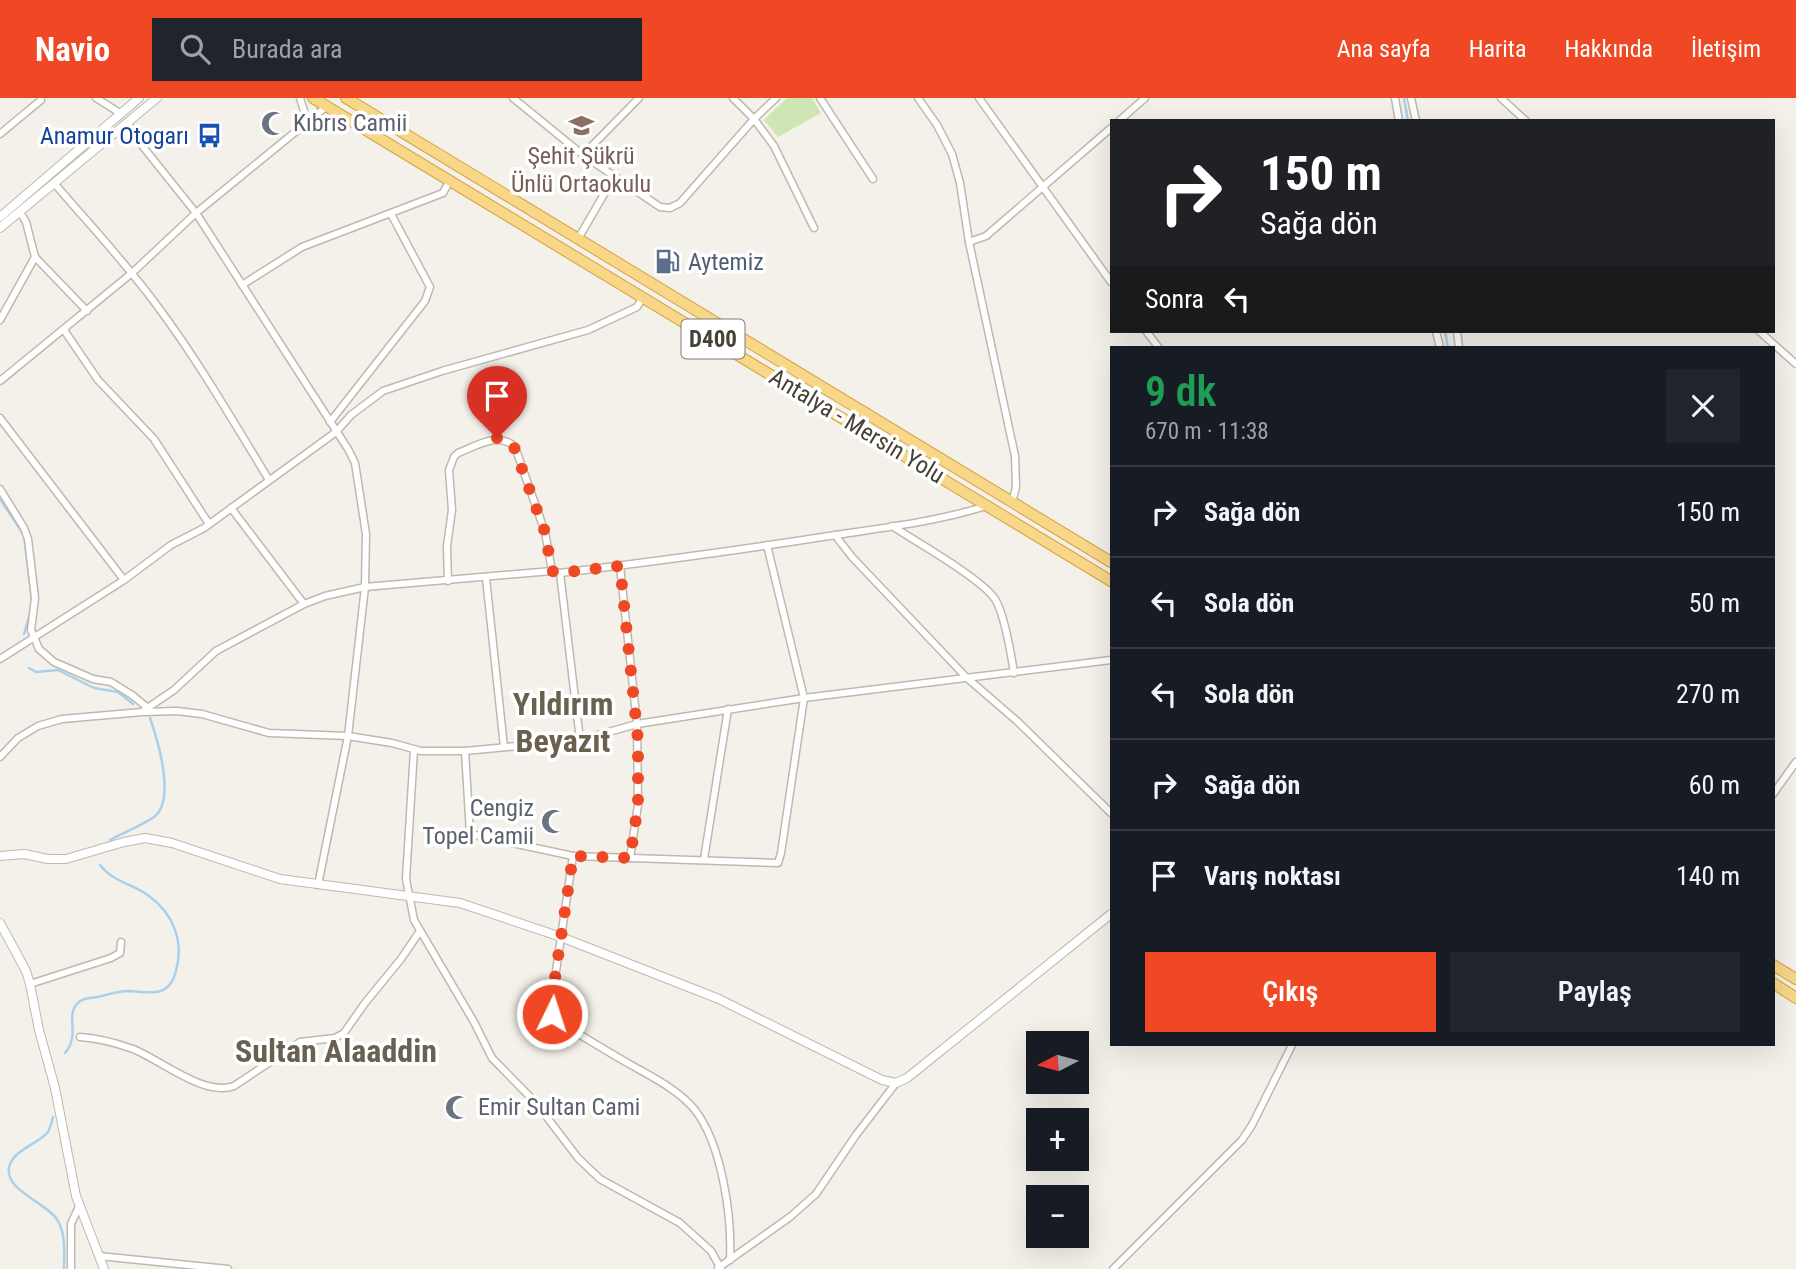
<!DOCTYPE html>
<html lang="tr">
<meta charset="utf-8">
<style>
:root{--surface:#171b24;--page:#20242c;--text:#f1f3f6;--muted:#9ea1a6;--line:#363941;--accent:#f04825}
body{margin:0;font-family:"Roboto Condensed",sans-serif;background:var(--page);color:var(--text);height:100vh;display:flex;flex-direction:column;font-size:26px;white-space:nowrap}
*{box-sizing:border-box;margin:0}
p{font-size:23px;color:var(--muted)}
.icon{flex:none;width:38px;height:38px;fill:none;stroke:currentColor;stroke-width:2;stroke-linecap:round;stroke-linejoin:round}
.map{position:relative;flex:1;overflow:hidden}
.details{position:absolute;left:1110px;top:248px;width:665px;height:700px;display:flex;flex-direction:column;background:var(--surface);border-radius:0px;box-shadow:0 7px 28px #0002}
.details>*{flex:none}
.hud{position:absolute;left:1110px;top:21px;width:665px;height:214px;border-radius:0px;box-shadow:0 7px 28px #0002;background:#202124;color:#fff;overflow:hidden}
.needle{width:46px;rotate:264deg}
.fabs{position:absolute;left:1026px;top:933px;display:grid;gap:14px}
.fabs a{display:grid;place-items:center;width:63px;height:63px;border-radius:0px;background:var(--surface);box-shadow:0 7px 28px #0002;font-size:35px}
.pin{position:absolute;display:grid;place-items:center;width:60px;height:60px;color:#fff;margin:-72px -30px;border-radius:50% 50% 50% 0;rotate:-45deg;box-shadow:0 0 7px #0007}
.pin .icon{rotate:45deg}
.me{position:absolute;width:77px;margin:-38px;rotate:4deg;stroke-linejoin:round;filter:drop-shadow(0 0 5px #0008)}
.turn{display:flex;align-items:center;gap:24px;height:147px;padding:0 35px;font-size:32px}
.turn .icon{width:91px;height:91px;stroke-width:2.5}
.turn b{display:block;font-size:49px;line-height:60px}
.then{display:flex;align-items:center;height:66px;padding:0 35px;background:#0003;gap:14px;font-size:26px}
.round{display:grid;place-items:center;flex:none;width:74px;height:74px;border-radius:0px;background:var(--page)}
.headline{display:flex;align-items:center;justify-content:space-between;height:119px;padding:0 35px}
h1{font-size:42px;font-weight:600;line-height:52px;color:#1e9e55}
.cta{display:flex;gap:14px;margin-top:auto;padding:14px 35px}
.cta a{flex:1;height:80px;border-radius:0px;background:var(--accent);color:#fff;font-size:28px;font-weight:600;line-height:80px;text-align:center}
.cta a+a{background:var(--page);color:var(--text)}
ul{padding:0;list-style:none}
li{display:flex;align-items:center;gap:21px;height:91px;padding:0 35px;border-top:2px solid var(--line)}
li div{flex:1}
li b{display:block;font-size:26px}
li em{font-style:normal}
header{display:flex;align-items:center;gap:42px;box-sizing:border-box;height:98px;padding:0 35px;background:var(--accent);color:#fff}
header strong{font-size:33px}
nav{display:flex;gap:38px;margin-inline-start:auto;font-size:24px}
.search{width:490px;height:63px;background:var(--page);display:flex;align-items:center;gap:18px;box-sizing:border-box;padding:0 24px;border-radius:0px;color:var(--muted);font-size:26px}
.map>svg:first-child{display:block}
.green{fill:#cfe6b4}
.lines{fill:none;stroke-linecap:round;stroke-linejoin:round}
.stream{stroke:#a9d0ed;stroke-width:2.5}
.minor-casing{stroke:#bfb9ac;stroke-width:9}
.tertiary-casing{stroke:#bfb9ac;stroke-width:10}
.trunk-casing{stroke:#d6a341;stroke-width:12}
.minor{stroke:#fff;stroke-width:6}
.tertiary{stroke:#fff;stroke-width:8}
.trunk{stroke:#f8d788;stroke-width:10}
.route{stroke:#f04825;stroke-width:12;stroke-dasharray:0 21.6}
.labels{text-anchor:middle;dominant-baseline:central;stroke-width:7;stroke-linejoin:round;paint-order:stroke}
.shield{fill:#fff;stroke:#7e7b74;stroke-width:2}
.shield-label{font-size:23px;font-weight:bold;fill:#474238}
.worship-label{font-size:24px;fill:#5b616d;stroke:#fff;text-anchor:start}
.transit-label{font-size:24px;fill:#164399;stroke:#fff;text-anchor:end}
.education-label{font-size:24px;fill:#785e54;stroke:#fff}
.service-label{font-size:24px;fill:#4e5e75;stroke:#fff;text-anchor:start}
.street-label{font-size:24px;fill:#474238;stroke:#fff}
.district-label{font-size:32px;font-weight:bold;fill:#6a6050;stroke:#fff}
</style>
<header>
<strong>Navio</strong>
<div class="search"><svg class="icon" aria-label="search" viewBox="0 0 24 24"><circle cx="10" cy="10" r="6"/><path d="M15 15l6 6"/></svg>Burada ara</div>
<nav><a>Ana sayfa</a><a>Harita</a><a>Hakkında</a><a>İletişim</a></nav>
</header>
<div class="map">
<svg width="1796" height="1171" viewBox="0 0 1796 1171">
<rect width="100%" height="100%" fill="#f4f1ea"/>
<path class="green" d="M787 0H812L821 15 778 39 764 22Z"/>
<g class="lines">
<g class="stream">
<path d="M1404 0 1408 23"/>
<path d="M1445 233 1448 250"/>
<path d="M0 401 24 437 32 502"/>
<path d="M24 536 31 512"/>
<path d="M29 570 36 574 58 572 94 590 118 594 133 606"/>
<path d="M110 742C124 734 141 728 154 719 176 702 158 643 150 620"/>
<path d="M65 955C81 936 65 919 77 906 82 900 90 900 97 899 107 897 118 893 128 893 149 894 169 901 176 873 184 844 174 816 149 798 133 786 113 784 100 767"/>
<path d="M53 1019C52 1023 50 1031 48 1034 37 1047 12 1052 9 1070 5 1093 48 1105 58 1123 66 1137 64 1156 64 1171"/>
</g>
<defs>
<g id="minor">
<path d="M96 0 120 15"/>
<path d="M300 0 304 13V27"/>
<path d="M513 0 583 57 660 109 670 110 680 105 754 21 776 0"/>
<path d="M733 0 754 21 774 48 814 130"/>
<path d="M820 0 873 81"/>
<path d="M918 0 937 27 952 56 960 85 969 144 1015 358 1016 389 1012 405"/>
<path d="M979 0 1111 184"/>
<path d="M1395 0 1399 23"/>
<path d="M1411 0 1416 23"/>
<path d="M1501 0 1526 23"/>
<path d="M1119 23 1145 0"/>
<path d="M127 24 136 40 196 115 348 351 355 365 366 436 365 489 348 638 318 787"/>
<path d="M0 36 41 2"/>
<path d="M583 57 639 0"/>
<path d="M54 85C89 126 126 165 158 209 199 264 233 323 269 382"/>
<path d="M578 141 614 79"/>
<path d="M969 144 986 138 1111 30"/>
<path d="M35 159 87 213"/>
<path d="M242 187 302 149 443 95 450 82"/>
<path d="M0 222 35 159 26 124 20 114"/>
<path d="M64 232 98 282 154 341 209 426"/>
<path d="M1146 233 1159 250"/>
<path d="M1436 233 1440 250"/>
<path d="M1457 233 1459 250"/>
<path d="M1759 233 1796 266"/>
<path d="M0 283 132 175 196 115 327 8"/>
<path d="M0 320 124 482"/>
<path d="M330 324 425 203 430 189 391 116"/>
<path d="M0 391 24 430 28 441 35 500 31 532 39 551 54 564 93 581 111 584 132 597 148 610"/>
<path d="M231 410 304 506"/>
<path d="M892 428C915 443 982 481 995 501 1005 517 1011 556 1014 575"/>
<path d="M835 437 852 459 966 579 1017 623 1111 715"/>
<path d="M620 468 637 626 638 707 630 760"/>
<path d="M560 475 580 642"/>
<path d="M486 480 504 649"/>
<path d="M448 483 447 448 452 412 449 372 454 359 458 355C476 348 499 333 515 349L545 434 552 473"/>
<path d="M0 561 124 482 171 447 204 430 336 334 351 317 383 293 442 273 588 232 637 209 643 199"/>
<path d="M143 613 174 592 216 553 304 506 325 498 365 489 552 473 560 475C650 464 740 452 829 438 881 430 936 424 986 408"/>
<path d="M414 652 406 781 414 822 474 924 492 960 536 1005 578 1060 600 1081 680 1125 711 1153 721 1171"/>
<path d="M465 653 470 736 573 758 778 765 781 755 804 600 767 447"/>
<path d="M0 659 18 640 38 628 62 621 142 614 177 613 202 616 269 635 348 638 392 645 421 653H465L580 642 637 626 804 600 1111 562"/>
<path d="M1773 696 1796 664"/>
<path d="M573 758 551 907 552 916 559 924C584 939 608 954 633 968 654 980 680 993 695 1012 722 1047 732 1118 730 1162"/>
<path d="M704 761 728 611"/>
<path d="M30 886 111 860 120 855 121 844"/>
<path d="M80 939C98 940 116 945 133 951 161 962 204 999 234 988L300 944 335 940 344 935 365 905 401 861 420 833"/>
<path d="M99 1158 228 1171"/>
<path d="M718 1170 790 1119 816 1096 856 1037 896 985"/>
<path d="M71 1171V1126L80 1106"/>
<path d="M1113 1171 1242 1042 1252 1027 1292 947"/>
</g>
<g id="tertiary">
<path d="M0 119 139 0"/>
<path d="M0 130 157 0"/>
<path d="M0 758 24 756 48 761H66L124 744 145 740 172 745 280 781 460 805 561 839 719 901 882 982 896 985 907 980 1111 816"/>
<path d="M0 825 26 873 30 886 39 932 55 990 76 1098 104 1171"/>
</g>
<g id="trunk">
<path d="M313 0 1111 483"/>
<path d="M346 0 1111 464"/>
<path d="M1773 867 1796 881"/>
<path d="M1773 885 1796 900"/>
</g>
</defs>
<use href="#minor" class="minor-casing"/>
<use href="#tertiary" class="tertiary-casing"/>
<use href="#trunk" class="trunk-casing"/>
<use href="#minor" class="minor"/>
<use href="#tertiary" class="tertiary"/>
<use href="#trunk" class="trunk"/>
</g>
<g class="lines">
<path class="route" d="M497 340 509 343 514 349 545 434 552 473 560 475 620 468 638 642V707L630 760 573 758 551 907 552 916"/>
</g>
<defs>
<symbol id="mosque-bare" viewBox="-9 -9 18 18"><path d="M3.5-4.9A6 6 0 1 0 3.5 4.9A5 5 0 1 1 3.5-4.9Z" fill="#6b7280" stroke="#fff" stroke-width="2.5" paint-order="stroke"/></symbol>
<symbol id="school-bare" viewBox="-9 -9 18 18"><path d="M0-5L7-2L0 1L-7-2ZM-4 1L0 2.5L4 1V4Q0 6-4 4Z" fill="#8d6e63" stroke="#fff" stroke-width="2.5" paint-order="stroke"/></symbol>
<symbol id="bus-bare" viewBox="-9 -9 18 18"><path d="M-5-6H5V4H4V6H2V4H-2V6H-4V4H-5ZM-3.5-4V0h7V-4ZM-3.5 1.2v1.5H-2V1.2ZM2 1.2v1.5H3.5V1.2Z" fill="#1a4fb4" stroke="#fff" stroke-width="2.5" paint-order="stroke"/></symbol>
<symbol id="fuel-bare" viewBox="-9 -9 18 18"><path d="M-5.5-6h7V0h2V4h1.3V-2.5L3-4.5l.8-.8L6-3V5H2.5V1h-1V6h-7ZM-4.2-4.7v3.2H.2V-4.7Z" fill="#5c6f8a" stroke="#fff" stroke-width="2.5" paint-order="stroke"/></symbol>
</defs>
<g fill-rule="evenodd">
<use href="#mosque-bare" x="256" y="8" width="35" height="35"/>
<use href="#school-bare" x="564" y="10" width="35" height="35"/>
<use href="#bus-bare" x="192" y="20" width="35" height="35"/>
<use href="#fuel-bare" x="650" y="146" width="35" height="35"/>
<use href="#mosque-bare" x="536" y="706" width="35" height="35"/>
<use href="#mosque-bare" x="440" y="992" width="35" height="35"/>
</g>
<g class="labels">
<rect class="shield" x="681.5" y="221.5" width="63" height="39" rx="5"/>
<g class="shield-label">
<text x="713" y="241">D400</text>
</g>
<g class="worship-label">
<text x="293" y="25">Kıbrıs Camii</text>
<text x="534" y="710" text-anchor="end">Cengiz<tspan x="534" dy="28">Topel Camii</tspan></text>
<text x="478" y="1009">Emir Sultan Cami</text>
</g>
<g class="transit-label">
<text x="189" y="38">Anamur Otogarı</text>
</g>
<g class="education-label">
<text x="581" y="58">Şehit Şükrü<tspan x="581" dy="28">Ünlü Ortaokulu</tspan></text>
</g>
<g class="service-label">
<text x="688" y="164">Aytemiz</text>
</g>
<g class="street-label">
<text transform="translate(857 328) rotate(31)">Antalya - Mersin Yolu</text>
</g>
<g class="district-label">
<text x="563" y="606">Yıldırım<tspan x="563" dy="37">Beyazıt</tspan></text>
<text x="336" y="953">Sultan Alaaddin</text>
</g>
</g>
</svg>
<div class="fabs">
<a><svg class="needle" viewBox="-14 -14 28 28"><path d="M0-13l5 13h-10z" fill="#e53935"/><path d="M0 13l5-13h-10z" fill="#9ea1a6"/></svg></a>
<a>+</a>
<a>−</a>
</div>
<div class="pin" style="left:497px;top:340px;background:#d93025"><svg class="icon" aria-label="arrive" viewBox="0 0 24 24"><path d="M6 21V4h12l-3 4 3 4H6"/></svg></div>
<svg class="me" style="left:552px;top:916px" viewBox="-20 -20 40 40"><circle r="17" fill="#f04825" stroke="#fff" stroke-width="3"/><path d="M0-11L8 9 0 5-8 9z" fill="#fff"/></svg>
<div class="hud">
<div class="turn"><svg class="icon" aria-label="right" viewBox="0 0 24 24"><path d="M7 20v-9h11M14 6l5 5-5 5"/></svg><div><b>150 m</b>Sağa dön</div></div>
<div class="then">Sonra<svg class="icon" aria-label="left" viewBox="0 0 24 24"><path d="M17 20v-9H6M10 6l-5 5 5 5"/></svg></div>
</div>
<section class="details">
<div class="headline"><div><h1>9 dk</h1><p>670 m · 11:38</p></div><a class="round"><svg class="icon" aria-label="close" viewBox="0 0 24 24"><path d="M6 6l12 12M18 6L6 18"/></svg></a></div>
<ul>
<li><svg class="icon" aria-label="right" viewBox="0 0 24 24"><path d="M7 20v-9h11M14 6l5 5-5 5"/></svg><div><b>Sağa dön</b></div><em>150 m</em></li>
<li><svg class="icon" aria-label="left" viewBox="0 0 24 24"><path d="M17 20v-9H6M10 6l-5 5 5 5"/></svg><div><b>Sola dön</b></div><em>50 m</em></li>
<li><svg class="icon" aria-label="left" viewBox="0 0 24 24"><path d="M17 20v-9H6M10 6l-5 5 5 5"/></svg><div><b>Sola dön</b></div><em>270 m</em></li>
<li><svg class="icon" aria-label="right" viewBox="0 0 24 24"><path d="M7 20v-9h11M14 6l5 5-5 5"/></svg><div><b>Sağa dön</b></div><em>60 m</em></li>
<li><svg class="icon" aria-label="arrive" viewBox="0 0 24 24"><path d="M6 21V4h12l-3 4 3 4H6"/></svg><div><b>Varış noktası</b></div><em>140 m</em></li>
</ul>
<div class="cta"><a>Çıkış</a><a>Paylaş</a></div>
</section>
</div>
